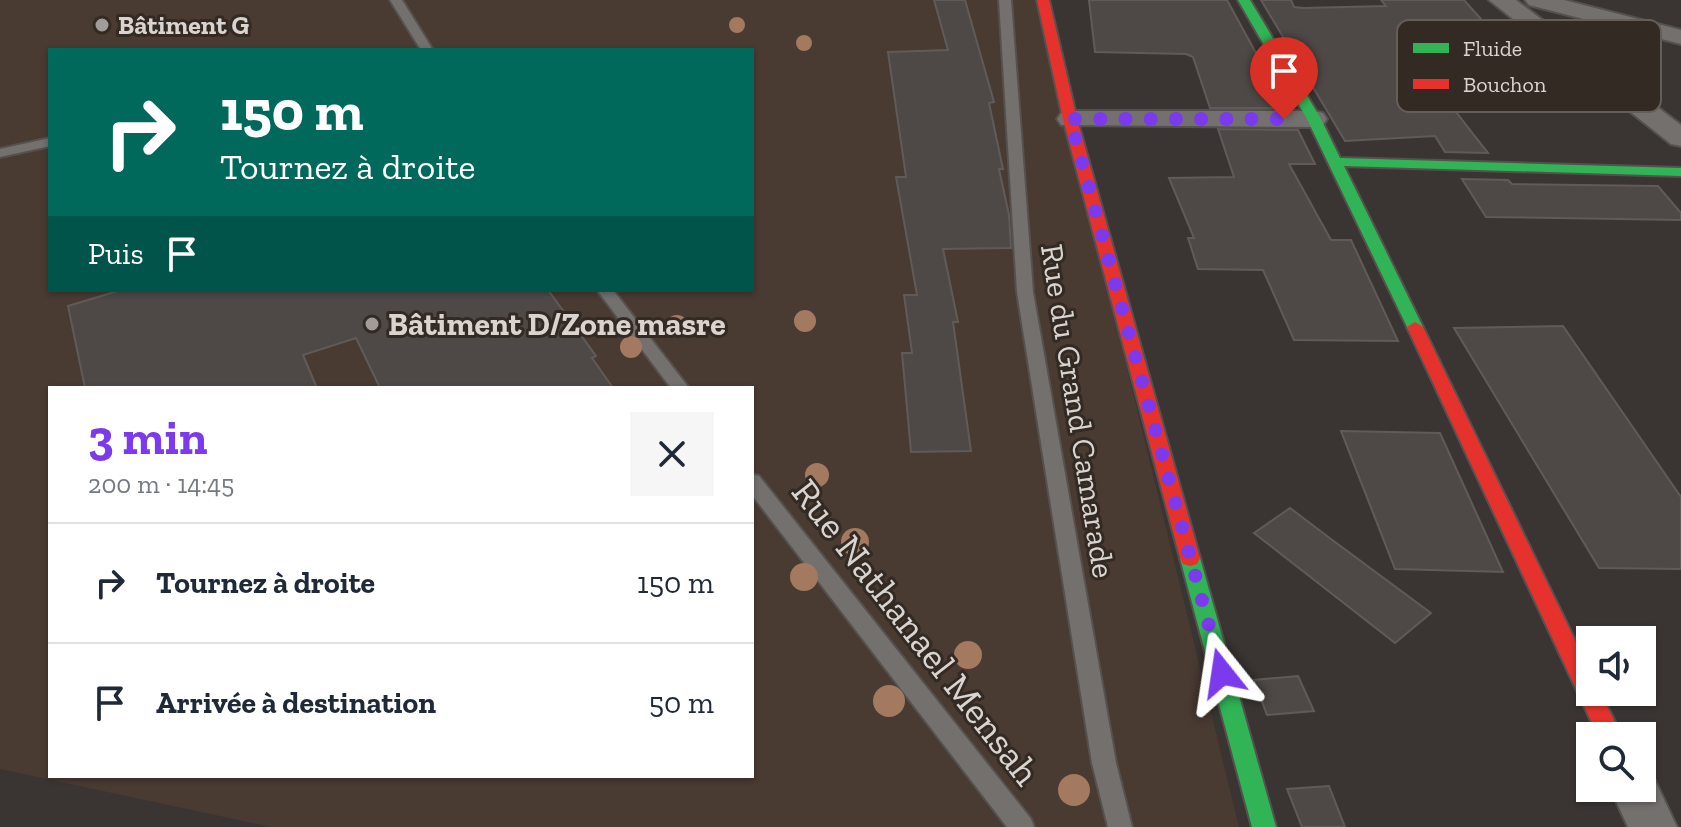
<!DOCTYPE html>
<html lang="fr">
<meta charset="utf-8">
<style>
:root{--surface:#fff;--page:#f6f6f7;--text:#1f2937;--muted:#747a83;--line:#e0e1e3;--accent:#7c3aed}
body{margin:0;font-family:"Zilla Slab",serif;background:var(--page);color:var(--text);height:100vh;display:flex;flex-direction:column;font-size:30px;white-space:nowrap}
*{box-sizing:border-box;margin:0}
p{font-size:26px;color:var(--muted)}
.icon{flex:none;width:44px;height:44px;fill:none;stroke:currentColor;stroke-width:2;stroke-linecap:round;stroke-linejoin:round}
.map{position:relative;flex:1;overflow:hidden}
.details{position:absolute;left:48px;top:386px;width:706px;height:392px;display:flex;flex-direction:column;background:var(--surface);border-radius:0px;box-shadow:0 2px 6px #0004}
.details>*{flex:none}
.guide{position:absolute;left:48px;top:48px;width:706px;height:244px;border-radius:0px;box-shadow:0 2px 6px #0004;background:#00695c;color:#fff;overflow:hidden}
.buttons{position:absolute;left:1576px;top:626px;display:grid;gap:16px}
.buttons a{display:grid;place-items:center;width:80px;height:80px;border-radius:0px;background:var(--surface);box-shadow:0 2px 6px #0004;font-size:40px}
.pin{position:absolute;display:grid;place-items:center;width:68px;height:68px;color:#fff;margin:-82px -34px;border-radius:50% 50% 50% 0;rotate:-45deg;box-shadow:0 0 8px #0007}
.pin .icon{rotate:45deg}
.me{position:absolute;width:88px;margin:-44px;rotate:345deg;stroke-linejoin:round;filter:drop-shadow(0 0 6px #0008)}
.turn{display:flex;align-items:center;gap:28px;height:168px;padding:0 40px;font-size:36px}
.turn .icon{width:104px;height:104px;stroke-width:2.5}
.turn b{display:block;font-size:56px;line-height:68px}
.then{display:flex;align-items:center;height:76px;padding:0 40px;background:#0003;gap:16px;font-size:30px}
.round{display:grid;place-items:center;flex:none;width:84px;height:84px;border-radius:0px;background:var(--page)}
.summary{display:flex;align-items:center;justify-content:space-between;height:136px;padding:0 40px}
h1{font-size:48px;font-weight:700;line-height:60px;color:var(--accent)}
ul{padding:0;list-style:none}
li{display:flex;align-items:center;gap:24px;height:120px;padding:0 40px;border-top:2px solid var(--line)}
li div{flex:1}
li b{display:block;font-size:30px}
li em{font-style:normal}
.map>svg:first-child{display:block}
.built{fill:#493a32;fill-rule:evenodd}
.building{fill:#4e4947;stroke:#605b58;stroke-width:2}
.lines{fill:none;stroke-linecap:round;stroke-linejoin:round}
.lane-casing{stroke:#55514e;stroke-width:4}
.street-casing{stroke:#55514e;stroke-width:4}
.fast-casing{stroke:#55514e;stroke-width:4}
.jam-casing{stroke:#55514e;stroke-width:4}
.lane{fill:#73706e;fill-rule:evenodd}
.street{fill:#73706e;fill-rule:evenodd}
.fast{fill:#30b455;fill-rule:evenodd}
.jam{fill:#e5322d;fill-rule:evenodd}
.tree{fill:#a37960}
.route{stroke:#7c3aed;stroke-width:14;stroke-dasharray:0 25.2}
.poi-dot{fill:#a29c99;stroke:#332a24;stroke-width:3}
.labels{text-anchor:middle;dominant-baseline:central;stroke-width:6;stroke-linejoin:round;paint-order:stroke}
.far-poi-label{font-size:26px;font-weight:bold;fill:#dad4d0;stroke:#332a24;text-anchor:start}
.poi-label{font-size:32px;font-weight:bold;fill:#dad4d0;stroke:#332a24;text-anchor:start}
.street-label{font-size:32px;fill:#dad4d0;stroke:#332a24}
.near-street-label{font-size:38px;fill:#dad4d0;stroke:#332a24}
.key{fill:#332a24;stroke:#655d58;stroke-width:2}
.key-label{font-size:22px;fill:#dad4d0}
</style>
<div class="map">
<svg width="1681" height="827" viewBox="0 0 1681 827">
<rect width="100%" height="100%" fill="#3a3532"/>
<path class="built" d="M0 0H1037L1239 827H271L0 769ZM50 50H752V290H50ZM50 388H752V776H50Z"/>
<g class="building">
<path d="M934 0H965L994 102 989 103 1003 169H999L1009 215 1011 248 943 249 958 322H953L971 451 911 452 902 353H912L904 295H917L896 177H906L888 52 948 50Z"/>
<path d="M1089 0H1227L1286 108H1210L1193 57 1186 54 1095 52Z"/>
<path d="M1261 0H1291L1294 7 1303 8 1386 6 1381 0H1464L1513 55H1518L1552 102 1449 103 1488 153 1445 152 1435 136 1345 141Z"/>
<path d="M1218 129 1298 130 1315 164H1289L1331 240H1351L1398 341 1294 340 1263 270 1198 269 1188 238H1194L1169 178 1234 177Z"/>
<path d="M1462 179 1508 180 1512 184 1658 186 1681 213V220L1486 217Z"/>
<path d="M121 290H548L596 356 592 358 613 388H380L356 338 303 355 317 388H85L68 306Z"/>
<path d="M1563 326 1681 497V569L1599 568 1454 328Z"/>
<path d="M1341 431 1440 433 1503 572 1395 569Z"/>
<path d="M1290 508 1331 539 1431 613 1395 643 1254 533Z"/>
<path d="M1298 676 1314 711 1267 715 1254 680Z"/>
<path d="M1329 786 1345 827H1302L1287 789Z"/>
</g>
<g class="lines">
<defs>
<g id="lane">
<path d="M390 0H402L433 50H421Z"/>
<path d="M999 0H1011L1033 292 1116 763 1132 827H1108L1092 763 1017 292Z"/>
<path d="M50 138V146L0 157V149Z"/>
<path d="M597 290H613L689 388H671Z"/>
<path d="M752 474 759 476 1031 819 1034 827H1007L752 495Z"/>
</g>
<g id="street">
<path d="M1489 0H1516L1681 125V146L1671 144Z"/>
<path d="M1525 0H1564L1681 30V44L1529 5Z"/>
<path d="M1070 111H1314L1323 113 1327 119 1323 125 1314 127 1061 125 1057 119 1061 113Z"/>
<path d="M1642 769 1651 772 1677 827H1628L1610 788H1642Z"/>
</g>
<g id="fast">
<path d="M1238 0H1250L1321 119 1340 158 1681 168V176L1344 166 1423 327 1415 332 1409 331 1307 119Z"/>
<path d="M1190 550 1197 552 1200 558 1276 827H1252L1180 558 1183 552Z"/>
</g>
<g id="jam">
<path d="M1037 0H1049L1077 119 1200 558 1197 564 1190 566 1183 564 1180 558 1063 119Z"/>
<path d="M1415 322 1423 327 1590 671V692H1600L1622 736H1598L1407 327Z"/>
</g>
</defs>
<use href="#lane" class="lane-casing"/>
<use href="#street" class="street-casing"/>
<use href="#fast" class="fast-casing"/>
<use href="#jam" class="jam-casing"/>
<use href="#lane" class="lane"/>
<use href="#street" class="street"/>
<use href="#fast" class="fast"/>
<use href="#jam" class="jam"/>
</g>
<g class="tree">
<circle cx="737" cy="25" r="8"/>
<circle cx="804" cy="43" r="8"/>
<circle cx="805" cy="321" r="11"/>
<circle cx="677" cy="326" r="11"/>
<circle cx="631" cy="347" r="11"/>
<circle cx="817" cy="475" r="12"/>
<circle cx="855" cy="542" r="14"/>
<circle cx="804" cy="577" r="14"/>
<circle cx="968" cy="655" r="14"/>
<circle cx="889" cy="701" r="16"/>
<circle cx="1074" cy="790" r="16"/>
</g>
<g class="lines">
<path class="route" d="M1222 673 1070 119H1284"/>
</g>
<g class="poi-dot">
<circle cx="102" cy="25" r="8"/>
<circle cx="372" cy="324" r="8"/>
</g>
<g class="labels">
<g class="far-poi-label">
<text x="118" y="25">Bâtiment G</text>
</g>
<g class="poi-label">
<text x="388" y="324">Bâtiment D/Zone masre</text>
</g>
<g class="street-label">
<text transform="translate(1078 411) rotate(81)">Rue du Grand Camarade</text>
</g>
<g class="near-street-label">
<text transform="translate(916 632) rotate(52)">Rue Nathanael Mensah</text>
</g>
</g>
<rect x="1397" y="20" width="264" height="92" rx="12" class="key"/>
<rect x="1413" y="43" width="36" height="10" fill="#30b455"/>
<rect x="1413" y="79" width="36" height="10" fill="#e5322d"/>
<g class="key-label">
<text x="1463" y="56">Fluide</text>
<text x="1463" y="92">Bouchon</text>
</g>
</svg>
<div class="buttons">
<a><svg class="icon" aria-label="sound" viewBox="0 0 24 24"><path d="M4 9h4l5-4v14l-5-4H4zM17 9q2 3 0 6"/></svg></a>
<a><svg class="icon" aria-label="search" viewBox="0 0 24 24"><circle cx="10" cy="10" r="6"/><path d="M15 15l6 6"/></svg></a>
</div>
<div class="pin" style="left:1284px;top:119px;background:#d93025"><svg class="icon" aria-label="arrive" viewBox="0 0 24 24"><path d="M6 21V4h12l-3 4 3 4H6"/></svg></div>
<svg class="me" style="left:1222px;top:673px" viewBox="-20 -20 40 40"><path d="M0-17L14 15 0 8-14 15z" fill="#7c3aed" stroke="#fff" stroke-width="4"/></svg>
<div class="guide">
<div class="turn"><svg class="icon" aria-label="right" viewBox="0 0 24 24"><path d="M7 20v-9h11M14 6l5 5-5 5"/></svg><div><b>150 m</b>Tournez à droite</div></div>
<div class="then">Puis<svg class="icon" aria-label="arrive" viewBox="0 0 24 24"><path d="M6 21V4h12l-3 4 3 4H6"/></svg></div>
</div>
<section class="details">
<div class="summary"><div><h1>3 min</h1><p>200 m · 14:45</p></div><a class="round"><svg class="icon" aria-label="close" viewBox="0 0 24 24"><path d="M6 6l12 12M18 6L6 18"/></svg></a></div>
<ul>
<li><svg class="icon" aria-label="right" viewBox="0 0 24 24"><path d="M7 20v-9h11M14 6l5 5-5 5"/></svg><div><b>Tournez à droite</b></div><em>150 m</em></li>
<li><svg class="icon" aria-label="arrive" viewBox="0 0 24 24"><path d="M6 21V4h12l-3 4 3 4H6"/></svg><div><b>Arrivée à destination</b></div><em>50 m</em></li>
</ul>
</section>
</div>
